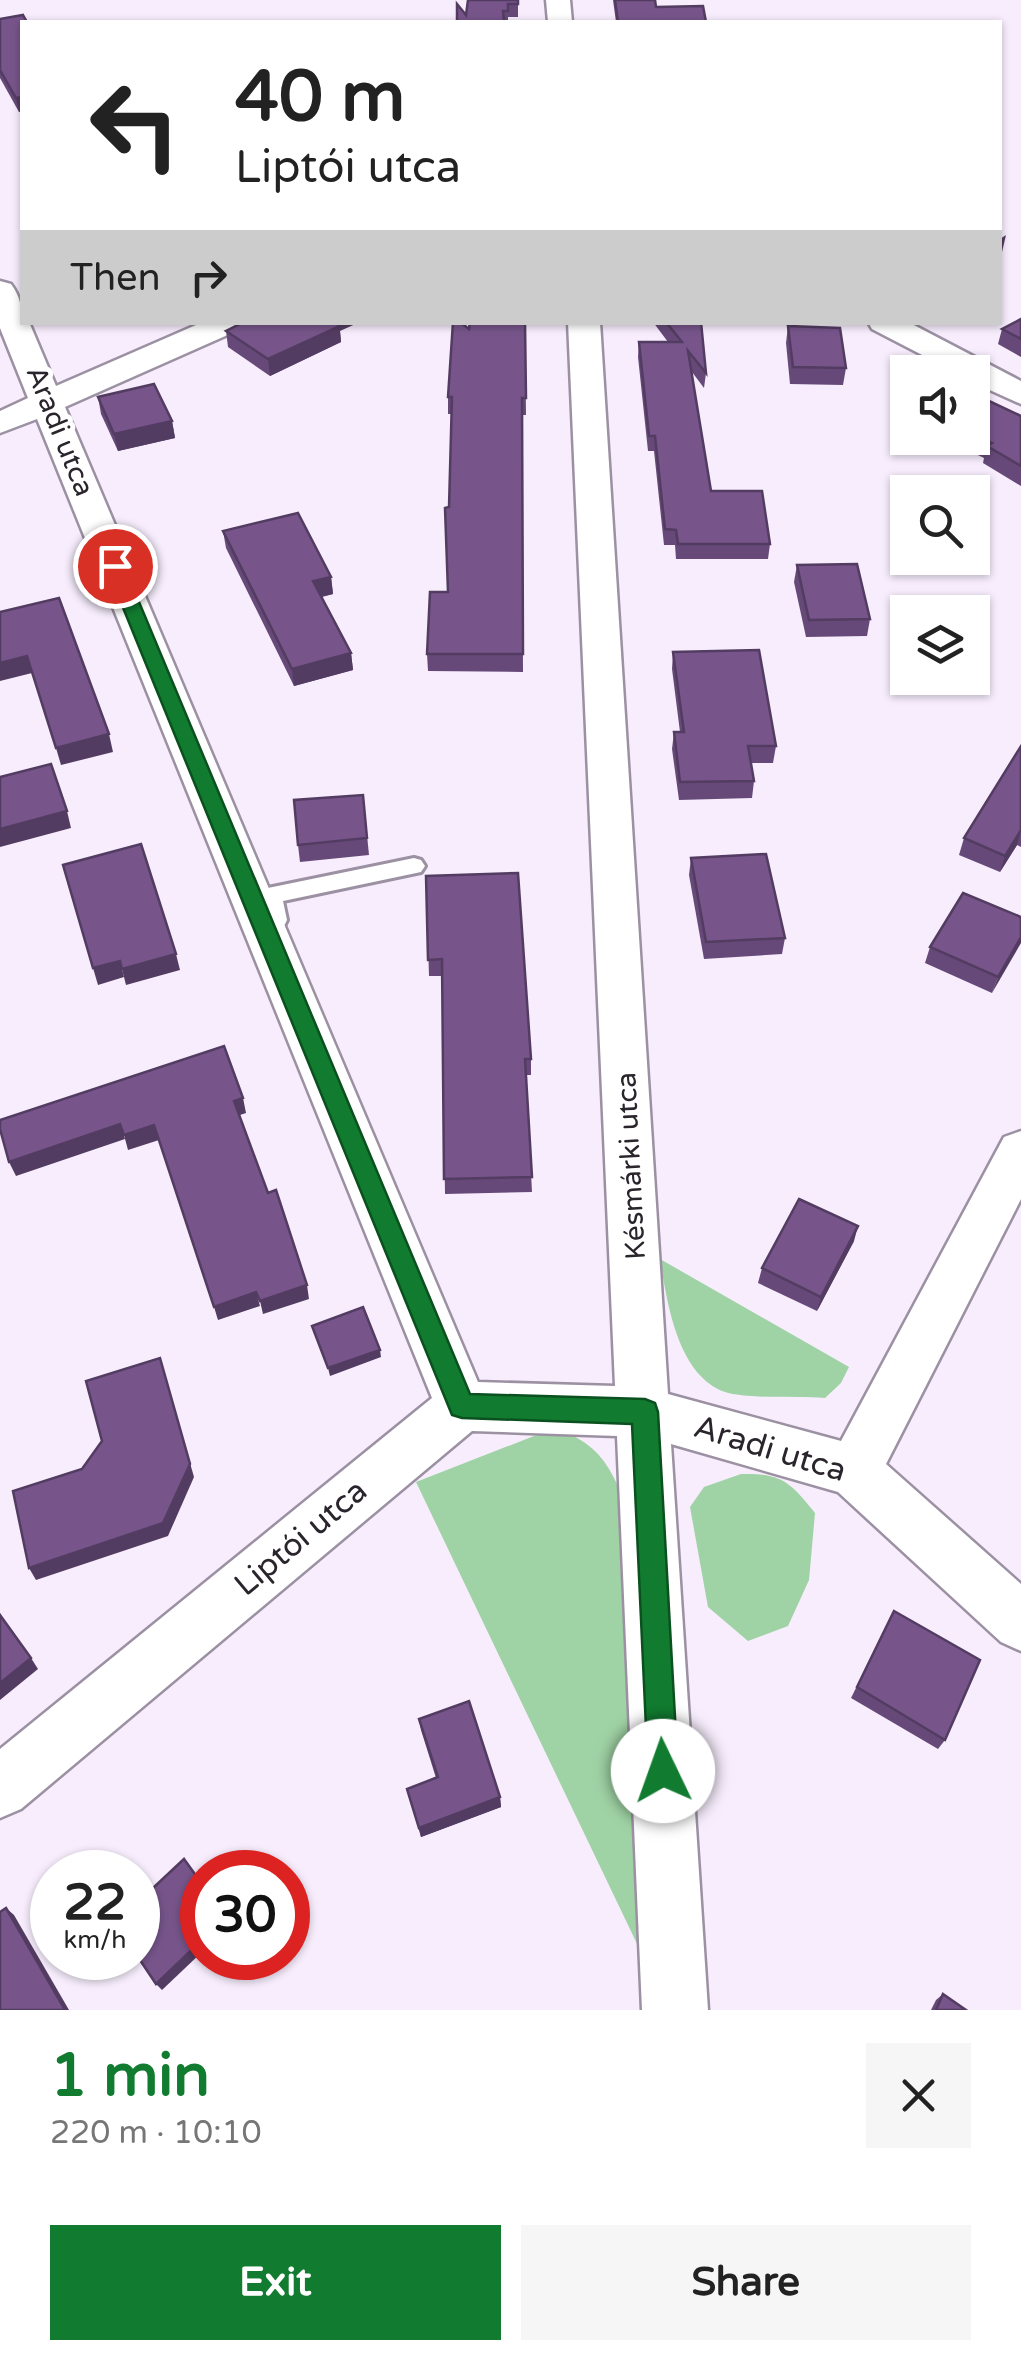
<!DOCTYPE html>
<meta charset="utf-8">
<style>
:root{--surface:#fff;--page:#f6f6f6;--text:#222;--muted:#767676;--accent:#117c30}
body{margin:0;font-family:"Varela Round",sans-serif;background:var(--page);color:var(--text);height:100vh;display:flex;flex-direction:column;font-size:38px;white-space:nowrap}
*{box-sizing:border-box;margin:0}
p{font-size:32px;color:var(--muted)}
.icon{flex:none;width:55px;height:55px;fill:none;stroke:currentColor;stroke-width:2;stroke-linecap:round;stroke-linejoin:round}
.map{position:relative;height:2010px;overflow:hidden}
.drawer{display:flex;flex-direction:column;background:var(--surface);flex:1}
.drawer>*{flex:none}
.banner{position:absolute;left:20px;top:20px;width:982px;height:305px;border-radius:0px;box-shadow:0 2px 8px #0004;background:#fff;color:var(--text);overflow:hidden}
.fabs{position:absolute;left:890px;top:355px;display:grid;gap:20px}
.fabs a{display:grid;place-items:center;width:100px;height:100px;border-radius:0px;background:var(--surface);box-shadow:0 2px 8px #0004;font-size:50px}
.speed{position:absolute;left:30px;top:1850px;display:flex;gap:20px;font-size:50px;font-weight:700;text-align:center}
.speed>*{display:grid;place-content:center;width:130px;height:130px;border-radius:50%;background:var(--surface);box-shadow:0 2px 8px #0004;line-height:1}
.speed small{font-size:25px;font-weight:400}
.speed .limit{border:15px solid #d22;background:#fff;color:#111}
.pin{position:absolute;display:grid;place-items:center;width:85px;height:85px;color:#fff;margin:-42px;border:5px solid #fff;border-radius:50%;box-shadow:0 2px 10px #0007}
.me{position:absolute;width:110px;margin:-55px;rotate:357deg;stroke-linejoin:round;filter:drop-shadow(0 0 8px #0008)}
.turn{display:flex;align-items:center;gap:35px;height:210px;padding:0 50px;font-size:45px}
.turn .icon{width:130px;height:130px;stroke-width:2.5}
.turn b{display:block;font-size:70px;line-height:85px}
.then{display:flex;align-items:center;height:95px;padding:0 50px;background:#0003;gap:20px;font-size:38px}
.round{display:grid;place-items:center;flex:none;width:105px;height:105px;border-radius:0px;background:var(--page)}
.head{display:flex;align-items:center;justify-content:space-between;height:170px;padding:0 50px}
h1{font-size:60px;font-weight:700;line-height:75px;color:var(--accent)}
.primary-button{display:flex;gap:20px;margin-top:auto;padding:20px 50px}
.primary-button a{flex:1;height:115px;border-radius:0px;background:var(--accent);color:#fff;font-size:40px;font-weight:700;line-height:115px;text-align:center}
.primary-button a+a{background:var(--page);color:var(--text)}
.map>svg:first-child{display:block}
.green{fill:#9fd2a4}
.lines{fill:none;stroke-linecap:round;stroke-linejoin:round}
.lane-casing{stroke:#9c91a3;stroke-width:6}
.street-casing{stroke:#9c91a3;stroke-width:5}
.lane{fill:#fff;fill-rule:evenodd}
.street{fill:#fff;fill-rule:evenodd}
.wall{fill:#664978}
.shaded-wall{fill:#533c61}
.building{fill:#77558b;stroke:#533c61;stroke-width:2.5}
.route{fill:#117c30;stroke:#0b511f;stroke-width:2.5}
.labels{text-anchor:middle;dominant-baseline:central;stroke-width:10;stroke-linejoin:round;paint-order:stroke}
.street-label{font-size:28px;fill:#2a252c;stroke:#fff}
.near-street-label{font-size:32px;fill:#2a252c;stroke:#fff}
</style>
<div class="map">
<svg width="1021" height="2010" viewBox="0 0 1021 2010">
<rect width="100%" height="100%" fill="#f7edfd"/>
<g class="green">
<path d="M660 1259 849 1367 841 1383 825 1398C800 1396 746 1399 725 1392 677 1375 667 1301 660 1259Z"/>
<path d="M562 1431C591 1443 603 1455 617 1484L640 1950 416 1482 534 1436Z"/>
<path d="M741 1474C782 1473 790 1482 815 1513L809 1580 788 1626 748 1641 708 1607 690 1507 704 1487Z"/>
</g>
<g class="lines">
<defs>
<path id="lane" d="M414 858 421 860 425 866 421 872 283 901 287 920 284 926 276 928 265 920 260 895 263 889Z"/>
<g id="street">
<path d="M546 0H570L572 22H548Z"/>
<path d="M0 281 11 284C20 296 22 307 22 322H29L56 386 203 322H245L241 329 65 407 478 1382 615 1386 568 322H600L668 1394 841 1441 1004 1137 1021 1131V1199L886 1464 1021 1584V1651L1001 1642 838 1492 671 1444 708 2010H642L617 1436 472 1431 21 1809 0 1818V1749L432 1398 37 419 0 433V411L28 398 0 328Z"/>
<path d="M868 322H908L1021 381V404L972 382V372H955L872 329Z"/>
</g>
</defs>
<use href="#lane" class="lane-casing"/>
<use href="#street" class="street-casing"/>
<use href="#lane" class="lane"/>
<use href="#street" class="street"/>
</g>
<g class="wall">
<path d="M518 0V17H508V22H457L466 15Z"/>
<path d="M613 0H655L656 7 706 22H616Z"/>
<path d="M0 19 22 22V111L19 112 0 78Z"/>
<path d="M1021 319V357L998 344 1002 329Z"/>
<path d="M525 322 526 415H522L523 672 428 671 427 654 448 592 452 414H448V397L469 329Z"/>
<path d="M653 322H701L706 373 704 388 692 372 711 491 770 544 768 559H676L675 545H664L654 451H648L638 357 639 342H668Z"/>
<path d="M788 326 846 368 843 385 790 384 786 343Z"/>
<path d="M226 331H340L341 342 270 376 228 347Z"/>
<path d="M972 393 1021 416V486L983 463 984 458 943 438H972Z"/>
<path d="M98 397 172 421 175 438 118 451 101 414Z"/>
<path d="M223 531 331 577 333 594 322 597 351 653 353 670 294 686 226 548Z"/>
<path d="M797 565 870 619 867 636 806 637 794 582Z"/>
<path d="M673 652 776 746 773 763H751L754 781 752 798 679 800 672 749 674 732H680L672 669Z"/>
<path d="M1021 746V847L1017 845 1000 872 959 855 964 838Z"/>
<path d="M363 795 369 855 300 862 298 845Z"/>
<path d="M691 858 785 938 782 954 704 959 689 875Z"/>
<path d="M426 876 531 1059V1075H526L532 1192 445 1194 442 976H429Z"/>
<path d="M1021 917 992 993 925 963 930 947Z"/>
<path d="M854 1241 817 1311 758 1283 762 1268Z"/>
<path d="M894 1611 945 1740 938 1749 851 1698Z"/>
<path d="M419 1719 500 1797 501 1807 421 1837 407 1789 436 1778 421 1730Z"/>
<path d="M943 1994 966 2010H931L936 2000Z"/>
</g>
<g class="shaded-wall">
<path d="M22 97V111L19 112 16 98Z"/>
<path d="M1006 235 1002 252 1000 253V239Z"/>
<path d="M329 322H360L340 331 341 342 270 376 268 359Z"/>
<path d="M172 421 175 438 118 451 114 434Z"/>
<path d="M331 577 333 594 315 598 313 581Z"/>
<path d="M351 653 353 670 294 686 292 669Z"/>
<path d="M27 656 32 673 0 681V663Z"/>
<path d="M109 734 113 752 61 765 56 748Z"/>
<path d="M67 811 71 828 0 847V829Z"/>
<path d="M1021 830 1017 845 1000 872 1005 856Z"/>
<path d="M1021 937V943L992 993 998 977Z"/>
<path d="M176 954 180 970 126 985 122 969Z"/>
<path d="M120 961 124 977 98 985 93 968Z"/>
<path d="M243 1098 246 1113 237 1116 234 1101Z"/>
<path d="M120 1124 125 1139 16 1176 9 1162Z"/>
<path d="M154 1125 159 1140 128 1150 124 1135Z"/>
<path d="M858 1226 854 1241 817 1311 821 1297Z"/>
<path d="M307 1285 309 1299 263 1314 260 1301Z"/>
<path d="M256 1292 260 1306 218 1320 214 1307Z"/>
<path d="M380 1350 381 1357 330 1376 328 1368Z"/>
<path d="M160 1358 194 1477 168 1536 36 1580 29 1568Z"/>
<path d="M31 1658 38 1669 0 1700V1683Z"/>
<path d="M500 1797 501 1807 421 1837 419 1828Z"/>
<path d="M6 1908 14 1915 69 2010H65Z"/>
<path d="M202 1940V1952L162 1990 156 1984Z"/>
</g>
<g class="building">
<path d="M468 0H518V4H508V11H503L504 22H457V4L466 15Z"/>
<path d="M615 0H655L656 7 703 6 706 22H618Z"/>
<path d="M23 15 27 22H22V97L16 98 0 70V19Z"/>
<path d="M1021 319V339L1002 329Z"/>
<path d="M244 322H334L340 326 268 359 226 331Z"/>
<path d="M453 322H460L469 329 470 322H525L526 398H522L523 654H427L430 592H448L445 508 449 507 452 397H448Z"/>
<path d="M666 322H701L706 373 688 351 711 491H762L770 544H678L676 530 665 529 655 436H649L639 342H682Z"/>
<path d="M788 326 840 328 846 368 793 367Z"/>
<path d="M154 384 172 421 114 434 98 397Z"/>
<path d="M972 393 1021 416V466L987 446 992 443 972 433Z"/>
<path d="M298 513 331 577 313 581 351 653 292 669 223 531Z"/>
<path d="M857 564 870 619 809 620 797 565Z"/>
<path d="M59 598 109 734 56 748 27 656 0 663V612Z"/>
<path d="M759 650 776 746H748L754 781 680 782 674 732H684L673 652Z"/>
<path d="M1021 746V830L1005 856 964 838Z"/>
<path d="M51 764 67 811 0 829V777Z"/>
<path d="M363 795 367 838 298 845 294 800Z"/>
<path d="M141 844 176 954 122 969 120 961 93 968 63 865Z"/>
<path d="M766 854 785 938 706 942 691 858Z"/>
<path d="M518 873 531 1059H525L532 1177 444 1179 442 959 428 960 426 876Z"/>
<path d="M963 893 1021 917V937L998 977 930 947Z"/>
<path d="M224 1046 243 1098 234 1101 268 1193 276 1190 307 1285 260 1301 256 1292 214 1307 154 1125 124 1135 120 1124 9 1162 0 1129V1120Z"/>
<path d="M799 1199 858 1226 821 1297 762 1268Z"/>
<path d="M363 1307 380 1350 328 1368 312 1326Z"/>
<path d="M160 1358 190 1464 163 1523 29 1568 13 1491 82 1469 102 1441 86 1381Z"/>
<path d="M894 1611 980 1660 945 1740 857 1687Z"/>
<path d="M0 1615 31 1658 0 1683Z"/>
<path d="M469 1701 500 1797 419 1828 407 1789 438 1777 419 1719Z"/>
<path d="M184 1859 202 1884V1940L156 1984 138 1957V1902Z"/>
<path d="M6 1908 65 2010H0V1912Z"/>
<path d="M943 1994 966 2010H936Z"/>
</g>
<path class="route" d="M115 560 124 566 470 1394 645 1399 655 1403 658 1412 678 1771 674 1782 663 1786 652 1782 648 1771 632 1424 462 1418 452 1415 106 566Z"/>
<g class="labels">
<g class="street-label">
<text transform="translate(60 431) rotate(68)">Aradi utca</text>
<text transform="translate(631 1166) rotate(-93)">Késmárki utca</text>
</g>
<g class="near-street-label">
<text transform="translate(770 1449) rotate(17)">Aradi utca</text>
<text transform="translate(301 1538) rotate(-40)">Liptói utca</text>
</g>
</g>
</svg>
<div class="fabs">
<a><svg class="icon" aria-label="sound" viewBox="0 0 24 24"><path d="M4 9h4l5-4v14l-5-4H4zM17 9q2 3 0 6"/></svg></a>
<a><svg class="icon" aria-label="search" viewBox="0 0 24 24"><circle cx="10" cy="10" r="6"/><path d="M15 15l6 6"/></svg></a>
<a><svg class="icon" aria-label="layers" viewBox="0 0 24 24"><path d="M12 4l9 5-9 5-9-5zM3 14l9 5 9-5"/></svg></a>
</div>
<div class="speed"><div>22<small>km/h</small></div><div class="limit">30</div></div>
<div class="pin" style="left:115px;top:566px;background:#d93025"><svg class="icon" aria-label="arrive" viewBox="0 0 24 24"><path d="M6 21V4h12l-3 4 3 4H6"/></svg></div>
<svg class="me" style="left:663px;top:1771px" viewBox="-20 -20 40 40"><circle r="19" fill="#fff"/><path d="M0-13L10 11 0 6-10 11z" fill="#117c30"/></svg>
<div class="banner">
<div class="turn"><svg class="icon" aria-label="left" viewBox="0 0 24 24"><path d="M17 20v-9H6M10 6l-5 5 5 5"/></svg><div><b>40 m</b>Liptói utca</div></div>
<div class="then">Then<svg class="icon" aria-label="right" viewBox="0 0 24 24"><path d="M7 20v-9h11M14 6l5 5-5 5"/></svg></div>
</div>
</div>
<section class="drawer">
<div class="head"><div><h1>1 min</h1><p>220 m · 10:10</p></div><a class="round"><svg class="icon" aria-label="close" viewBox="0 0 24 24"><path d="M6 6l12 12M18 6L6 18"/></svg></a></div>
<div class="primary-button"><a>Exit</a><a>Share</a></div>
</section>
